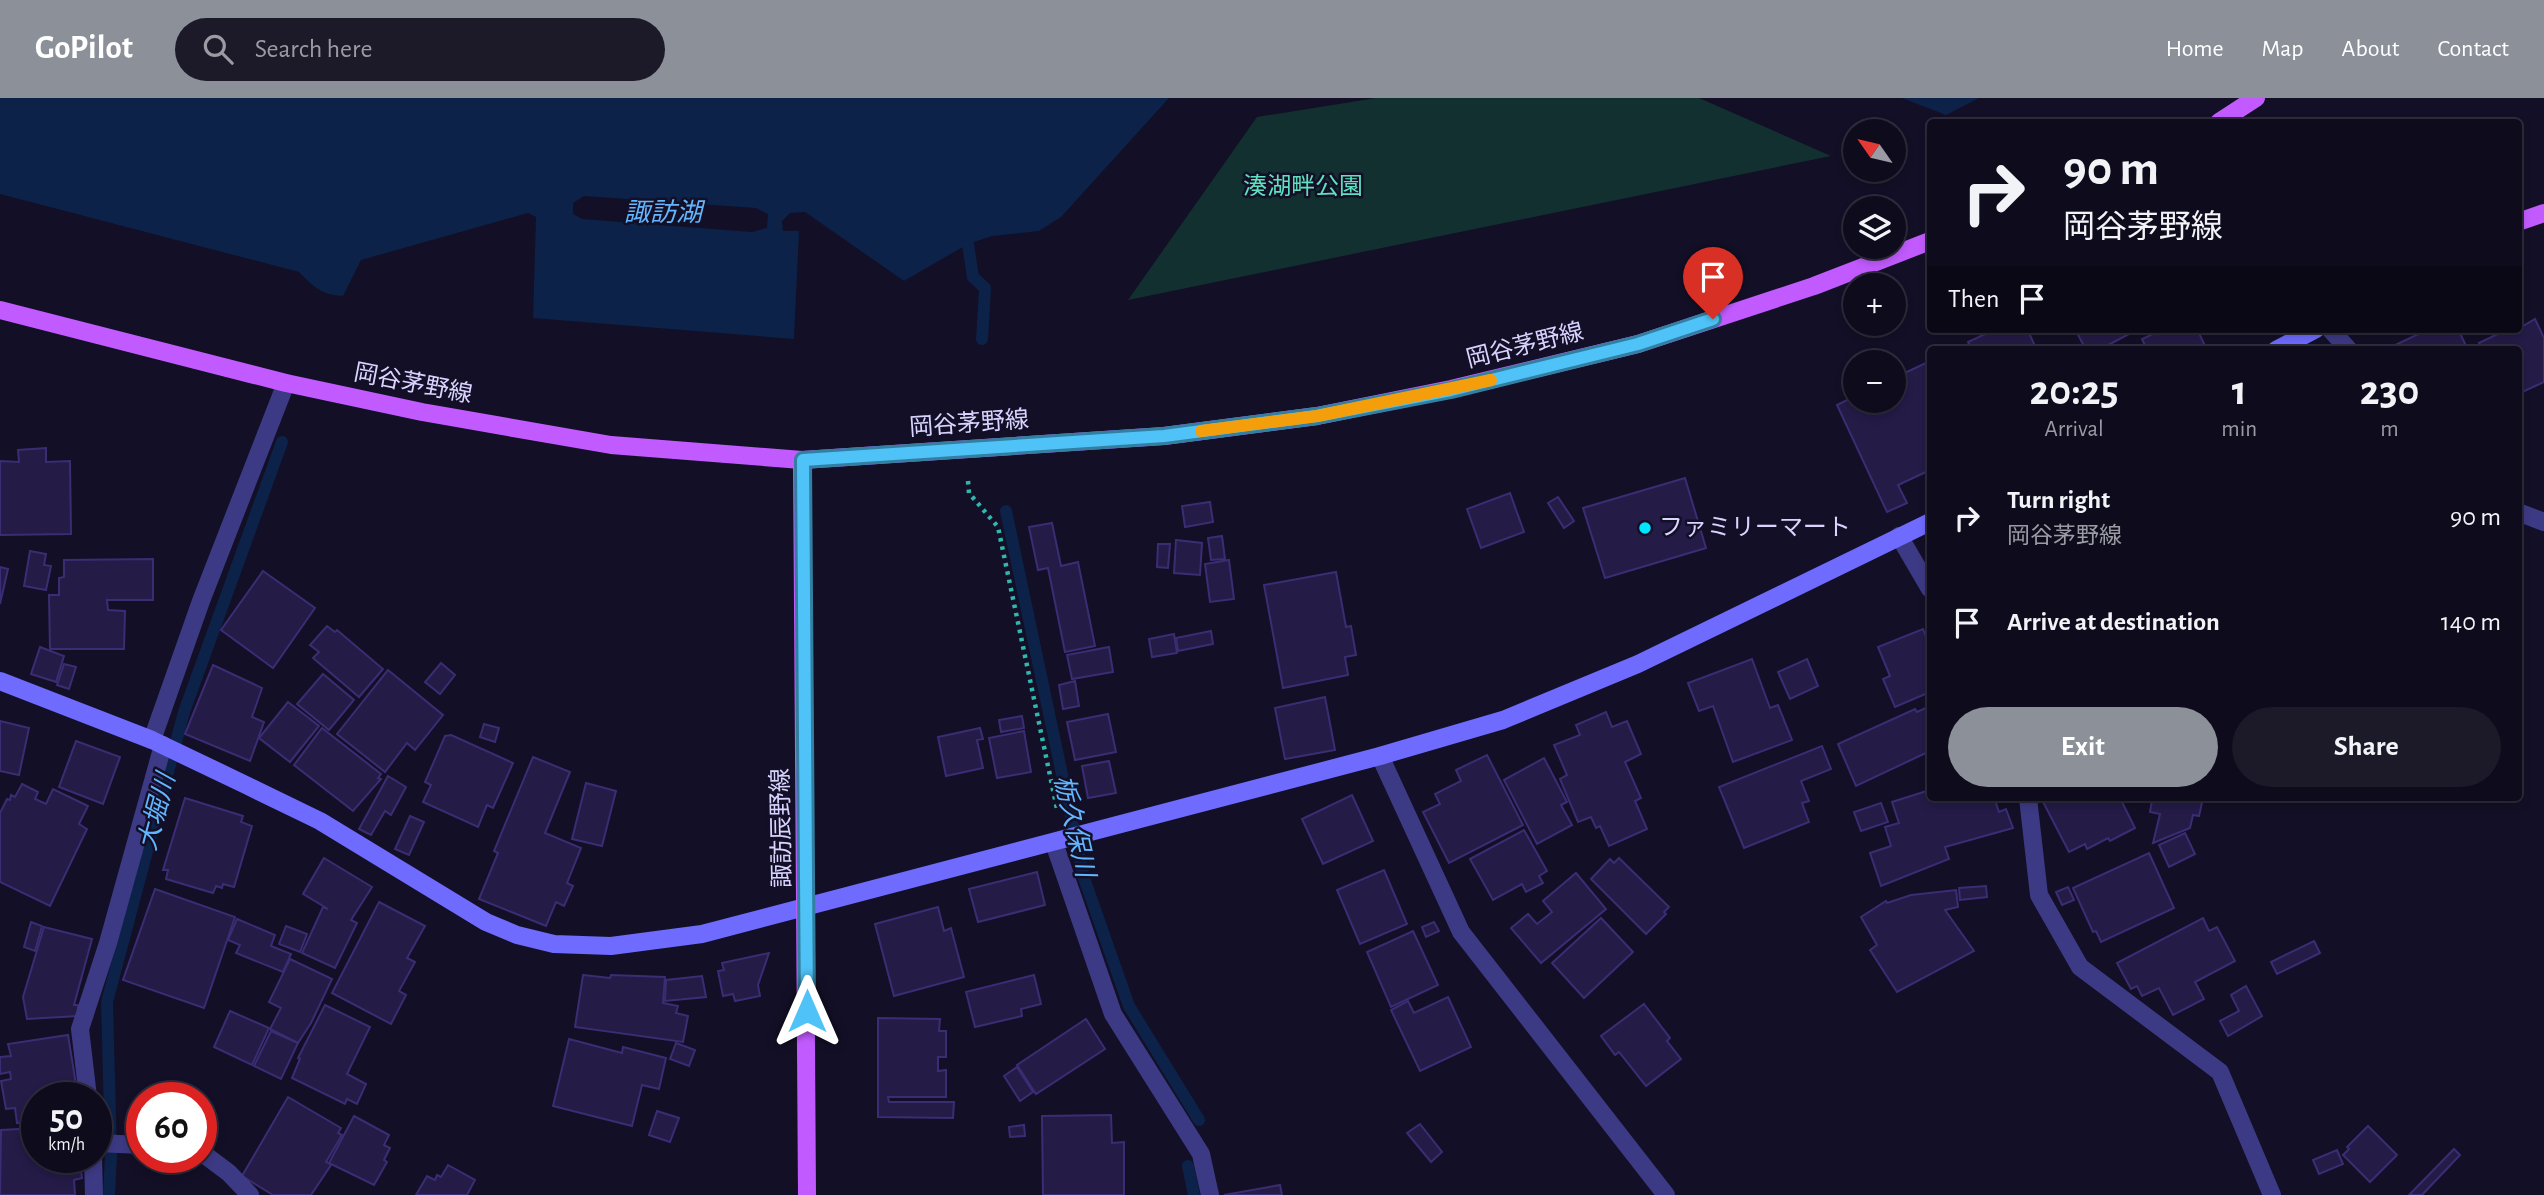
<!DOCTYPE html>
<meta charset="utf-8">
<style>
:root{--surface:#0e0b1c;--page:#1c1929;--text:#f1f3f6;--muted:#9b9ba3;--line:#2e2b3b;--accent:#8c9099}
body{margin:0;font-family:"Alegreya Sans","Noto Sans JP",sans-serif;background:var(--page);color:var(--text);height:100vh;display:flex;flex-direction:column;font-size:26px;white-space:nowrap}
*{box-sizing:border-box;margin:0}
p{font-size:23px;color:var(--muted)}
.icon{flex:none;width:38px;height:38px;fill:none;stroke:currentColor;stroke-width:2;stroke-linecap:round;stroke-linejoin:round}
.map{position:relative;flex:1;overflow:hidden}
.panel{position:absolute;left:1927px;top:248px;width:595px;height:455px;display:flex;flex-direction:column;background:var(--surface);border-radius:7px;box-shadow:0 4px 10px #0003,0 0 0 2px var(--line)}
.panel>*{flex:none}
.guide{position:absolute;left:1927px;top:21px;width:595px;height:214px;border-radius:7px;box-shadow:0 4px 10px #0003,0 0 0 2px var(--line);background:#0e0b1c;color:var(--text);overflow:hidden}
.needle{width:46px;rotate:304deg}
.fabs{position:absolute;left:1843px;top:21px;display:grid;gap:14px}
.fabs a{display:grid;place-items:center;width:63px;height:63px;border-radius:50%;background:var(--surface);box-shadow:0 4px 10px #0003,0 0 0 2px var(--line);font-size:35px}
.speed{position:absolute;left:21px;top:984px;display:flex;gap:14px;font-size:35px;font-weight:700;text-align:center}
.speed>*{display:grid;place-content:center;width:91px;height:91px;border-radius:50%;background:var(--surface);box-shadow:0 4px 10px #0003,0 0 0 2px var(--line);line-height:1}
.speed small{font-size:18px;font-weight:400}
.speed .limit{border:10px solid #d22;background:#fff;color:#111}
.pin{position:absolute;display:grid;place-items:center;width:60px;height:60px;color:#fff;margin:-72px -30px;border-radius:50% 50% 50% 0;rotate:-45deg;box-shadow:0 0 7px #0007}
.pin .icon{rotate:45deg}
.me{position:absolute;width:77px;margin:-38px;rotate:0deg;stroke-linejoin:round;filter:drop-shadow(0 0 5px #0008)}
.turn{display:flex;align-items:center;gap:24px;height:147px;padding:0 21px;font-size:32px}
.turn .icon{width:91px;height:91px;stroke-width:2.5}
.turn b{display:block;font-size:49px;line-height:60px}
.then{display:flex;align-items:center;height:66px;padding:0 21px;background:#0003;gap:14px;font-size:26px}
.eta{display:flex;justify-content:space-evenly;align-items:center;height:119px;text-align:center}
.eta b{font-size:42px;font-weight:700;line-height:49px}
.cta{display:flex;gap:14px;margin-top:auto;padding:14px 21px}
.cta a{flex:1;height:80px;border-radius:42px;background:var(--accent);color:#fff;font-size:28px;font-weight:700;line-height:80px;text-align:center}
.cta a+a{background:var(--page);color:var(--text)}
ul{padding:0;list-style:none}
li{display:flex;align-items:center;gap:21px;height:105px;padding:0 21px}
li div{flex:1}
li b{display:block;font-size:26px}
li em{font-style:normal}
header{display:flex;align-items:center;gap:42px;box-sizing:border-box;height:98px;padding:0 35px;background:var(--accent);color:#fff}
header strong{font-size:33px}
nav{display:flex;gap:38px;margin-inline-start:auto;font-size:24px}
.search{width:490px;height:63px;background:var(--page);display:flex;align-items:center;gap:18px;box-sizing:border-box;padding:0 24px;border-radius:38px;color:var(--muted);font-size:26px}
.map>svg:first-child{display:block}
.green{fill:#12302f}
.water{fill:#0c2248}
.pier{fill:#130f26}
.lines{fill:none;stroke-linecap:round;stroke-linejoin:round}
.stream{stroke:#0c2248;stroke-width:12}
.building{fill:#241b47;stroke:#3b2d73;stroke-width:2}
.path{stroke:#2fb8b0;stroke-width:4.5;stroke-dasharray:3.5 5;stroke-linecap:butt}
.lane{stroke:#3d3a85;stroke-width:18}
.street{stroke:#3d3a85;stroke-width:18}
.secondary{stroke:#6f6bff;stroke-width:18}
.primary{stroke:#c25bff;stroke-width:18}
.route-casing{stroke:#337fa1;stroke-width:18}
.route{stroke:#4fc3f7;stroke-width:12}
.slow{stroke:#f59e0b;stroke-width:12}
.poi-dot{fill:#00e5ff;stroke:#130f26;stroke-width:2.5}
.labels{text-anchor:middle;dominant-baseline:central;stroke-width:5;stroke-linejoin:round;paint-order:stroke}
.park-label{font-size:24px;fill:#5fe0c0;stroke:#130f26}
.street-label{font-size:24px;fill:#d9d4ff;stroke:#130f26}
.poi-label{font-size:24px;fill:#d9d4ff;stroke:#130f26;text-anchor:start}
.water-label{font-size:26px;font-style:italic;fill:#62b6ff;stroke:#130f26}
</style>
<header>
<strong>GoPilot</strong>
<div class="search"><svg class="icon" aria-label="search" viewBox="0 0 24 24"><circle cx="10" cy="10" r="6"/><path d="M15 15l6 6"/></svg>Search here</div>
<nav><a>Home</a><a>Map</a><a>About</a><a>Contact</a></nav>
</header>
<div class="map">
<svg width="2544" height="1097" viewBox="0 0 2544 1097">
<rect width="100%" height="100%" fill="#130f26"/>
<path class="green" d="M1376 0H1699L1831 58 1128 202 1257 19Z"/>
<g class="water">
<path d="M0 0H1169L1061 119 1039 133 992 138 968 146 904 183 805 114 790 115 782 123 783 133H799L794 241 533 220 536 119 528 115 361 162 343 198C322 197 314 189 299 174L0 96Z"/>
<path d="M1902 0H1979L1946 17Z"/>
</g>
<path class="pier" d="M584 98 756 110 768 116 767 130 752 134 582 121 573 116V105Z"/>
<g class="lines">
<g class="stream">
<path d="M968 146 973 179 985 190 982 241"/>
<path d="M1006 413 1084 780 1129 908 1199 1022"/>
<path d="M1188 1068 1194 1097"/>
<path d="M109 1097 111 1056 107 904 184 614 282 344"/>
</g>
</g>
<g class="building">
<path d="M2535 221 2544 240V284L2518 296V252H2483L2479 245 2508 231H2518Z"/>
<path d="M1996 231H2027L2037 252H1972L1968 244Z"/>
<path d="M2075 231H2130L2131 235 2099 252H2086Z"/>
<path d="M2164 231H2197L2207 252H2147L2142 241Z"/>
<path d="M2429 231H2458L2468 252H2392L2391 249Z"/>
<path d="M1930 263V372L1898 387 1907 405 1887 414 1837 307 1855 298V303H1894V280Z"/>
<path d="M46 350V364L70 363 71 436 0 437V363L19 364 18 352Z"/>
<path d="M1685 380 1706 450 1605 480 1583 410Z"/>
<path d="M1510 395 1524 434 1481 450 1467 411Z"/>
<path d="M1558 399 1574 423 1564 430 1548 405Z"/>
<path d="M1210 404 1213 424 1185 429 1182 408Z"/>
<path d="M1052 425 1061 468 1078 464 1095 548 1065 554 1048 470 1038 472 1029 429Z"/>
<path d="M1222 438 1225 461 1211 462 1208 440Z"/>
<path d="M1176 442 1202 445 1200 477 1174 475Z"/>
<path d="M1158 446H1170L1168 470 1157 469Z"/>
<path d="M30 453 46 456 44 467 51 468 46 492 24 488Z"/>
<path d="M153 461V502H107L108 512 125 513 124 551H50L49 497H59V480L64 479V462Z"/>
<path d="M1229 462 1234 501 1210 504 1205 466Z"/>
<path d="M0 469 8 471 0 506Z"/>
<path d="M263 473 315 510 273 570 221 532Z"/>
<path d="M1336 474 1346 529 1351 528 1356 557 1345 559 1348 577 1283 590 1264 487Z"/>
<path d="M327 528 335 534 337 532 383 571 359 599 313 560 319 554 310 547Z"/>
<path d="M1923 531 1930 550V594L1895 609 1883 581 1890 578 1878 549Z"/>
<path d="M1211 533 1213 546 1178 553 1176 540Z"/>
<path d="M1174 536 1177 555 1152 559 1149 541Z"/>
<path d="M40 549 64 558 56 584 31 576Z"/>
<path d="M1109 549 1113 574 1072 581 1067 557Z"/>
<path d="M1752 561 1770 610 1778 607 1792 642 1733 664 1713 608 1699 613 1688 585Z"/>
<path d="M1807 561 1818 588 1790 601 1778 574Z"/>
<path d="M441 565 455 577 440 596 425 584Z"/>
<path d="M64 566 76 569 69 591 57 587Z"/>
<path d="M213 567 262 590 252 619 264 624 250 663 185 636Z"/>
<path d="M388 572 443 617 415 652 407 645 385 674 337 636Z"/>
<path d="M323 576 354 602 329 632 297 606Z"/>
<path d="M1075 583 1079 608 1063 611 1059 587Z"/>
<path d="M1325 599 1335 652 1285 661 1275 610Z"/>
<path d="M288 604 319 628 290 664 259 640Z"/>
<path d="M1930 608V653L1856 688 1838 646 1915 611 1917 614Z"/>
<path d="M1606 614 1612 629 1627 623 1641 656 1625 664 1641 700 1635 703 1647 731 1609 748 1600 728 1596 730 1591 719 1578 724 1560 681 1567 677 1554 647 1580 637 1576 627Z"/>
<path d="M1108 616 1116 654 1075 662 1067 624Z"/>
<path d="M1022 618 1024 630 1001 634 999 622Z"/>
<path d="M0 623 29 630 19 677 0 673Z"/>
<path d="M484 626 499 630 495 644 480 639Z"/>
<path d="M322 630 381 676 378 680 381 681 353 713 294 667Z"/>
<path d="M980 630 983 641 977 642 983 670 946 678 938 639Z"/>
<path d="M1024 633 1031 674 997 680 989 640Z"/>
<path d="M451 637 513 665 493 710 487 707 478 729 423 704 431 687 425 684 445 638Z"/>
<path d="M76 643 120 659 103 706 59 689Z"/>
<path d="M1822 648 1831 671 1801 683 1809 703 1802 705 1809 724 1744 750 1719 689Z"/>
<path d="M1487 657 1523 727 1449 765 1423 714 1440 706 1435 696 1461 683 1456 672Z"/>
<path d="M533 659 570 674 545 735 581 750 567 785 573 788 564 808 556 804 546 828 479 801 498 755 494 753Z"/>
<path d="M1544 660 1567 704 1561 707 1572 727 1537 746 1504 682Z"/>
<path d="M1109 663 1116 695 1088 700 1082 668Z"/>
<path d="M388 678 406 689 391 717 385 713 371 737 359 731Z"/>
<path d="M1930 684V700H2001L1995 702 1999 714 2006 711 2013 730 1945 749 1949 761 1881 788 1870 755 1891 748 1885 729 1899 725 1892 704 1930 692 1927 685Z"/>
<path d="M586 685 616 693 602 748 572 741Z"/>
<path d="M22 686 38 694 35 701 46 706 53 691 88 708 79 726 87 731 50 808 0 784V715L7 701 10 702 11 697 15 699Z"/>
<path d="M1352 697 1373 743 1323 766 1302 721Z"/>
<path d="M185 700 243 718 241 724 252 728 234 789 223 786 222 790 216 788 213 795 166 781 168 772H163Z"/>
<path d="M2041 700H2120L2135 730 2110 743 2108 740 2087 751 2085 746 2069 754Z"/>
<path d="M2149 700H2203L2199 718 2193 717 2190 730 2153 745 2160 716 2150 714 2152 702Z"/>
<path d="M1881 705 1888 724 1861 733 1854 714Z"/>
<path d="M410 718 424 724 409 757 395 751Z"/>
<path d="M1524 732 1547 773 1539 778 1543 785 1526 794 1522 786 1493 802 1470 761Z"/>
<path d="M2185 735 2195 756 2169 769 2159 747Z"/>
<path d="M2149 755 2174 810 2101 844 2096 833 2093 834 2073 790Z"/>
<path d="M324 760 372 789 351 822 357 825 335 870 302 855 323 809 328 811 303 796Z"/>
<path d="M1619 760 1669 809 1664 814 1666 816 1646 836 1591 781 1610 761 1614 765Z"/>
<path d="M1384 772 1407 826 1360 846 1337 792Z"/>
<path d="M1037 774 1045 807 978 824 969 791Z"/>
<path d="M1576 775 1606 811 1541 865 1511 830 1528 816 1537 826 1552 814 1543 803Z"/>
<path d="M1986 788 1987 799 1960 802 1959 790Z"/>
<path d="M2068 789 2074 802 2062 807 2056 794Z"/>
<path d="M155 791 235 819 204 910 123 882Z"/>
<path d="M1956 792 1958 809 1945 812 1974 853 1897 894 1870 852 1877 847 1861 819 1886 803 1887 805 1911 797Z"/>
<path d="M379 804 425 828 407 860 415 864 399 893 406 897 391 926 332 895Z"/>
<path d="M938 809 944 833 951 830 964 879 894 898 875 826Z"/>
<path d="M1601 820 1633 854 1584 900 1552 865Z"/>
<path d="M2203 820 2209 833 2217 829 2235 863 2195 884 2204 901 2173 917 2159 890 2142 898 2137 888 2131 891 2117 865Z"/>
<path d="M237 821 275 837 271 848 291 856 283 874 236 855 240 847 228 842Z"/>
<path d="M31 824 42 828 35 853 24 849Z"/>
<path d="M1434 824 1439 833 1426 839 1422 829Z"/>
<path d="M286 828 307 836 300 854 279 846Z"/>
<path d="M44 829 92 841 74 907H78V918L27 921 23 899Z"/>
<path d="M1413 833 1438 887 1391 909 1367 854Z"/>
<path d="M2314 843 2320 855 2277 876 2271 864Z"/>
<path d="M769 855 758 887 760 898 735 903 733 896 723 898 718 873 724 872 722 865Z"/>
<path d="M290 861 332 881 311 925 298 945 270 931 281 910 269 904Z"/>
<path d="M583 877 610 880 611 877 665 879 663 905 678 908 676 915 688 918 683 944 575 929Z"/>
<path d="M1034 877 1041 906 1021 911 1022 918 975 929 966 894Z"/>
<path d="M702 878 706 899 665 903 666 882Z"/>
<path d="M2246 888 2262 918 2228 938 2220 923 2239 913 2231 897Z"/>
<path d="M1448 899 1471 949 1420 973 1391 912 1408 903 1414 915Z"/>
<path d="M1644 906 1670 940 1667 943 1681 961 1646 988 1619 954 1615 957 1601 938Z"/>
<path d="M325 907 370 929 347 976 366 986 357 1006 347 1001 345 1006 292 980 300 961 298 960Z"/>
<path d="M230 913 269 930 252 967 214 949Z"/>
<path d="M878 920 940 921 939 933H946V959H938V973L946 972V999H888L889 1004H954L953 1020 878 1019Z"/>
<path d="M1086 921 1105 951 1036 996 1017 967Z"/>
<path d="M271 933 298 945 281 981 254 968Z"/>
<path d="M68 937 78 999H37V1022L17 1025 15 1010 6 1011 1 983 11 981 10 974 0 976V959L11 958 8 946Z"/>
<path d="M569 941 622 955 623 949 666 960 659 991 642 987 632 1028 553 1008Z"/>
<path d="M676 945 695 952 689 968 670 961Z"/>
<path d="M1017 969 1033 994 1020 1003 1004 978Z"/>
<path d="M288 999 341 1030 338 1035 342 1037 326 1064 331 1067 311 1097H273L242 1078Z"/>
<path d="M657 1013 679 1020 670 1044 649 1037Z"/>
<path d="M1111 1017 1112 1045 1124 1044V1097H1043L1042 1018Z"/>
<path d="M354 1018 389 1037 384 1047 390 1050 384 1062 387 1064 374 1087 329 1065Z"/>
<path d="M1420 1026 1442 1054 1431 1064 1407 1035Z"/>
<path d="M1024 1027 1025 1038 1010 1039 1009 1029Z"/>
<path d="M2368 1028 2397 1057 2370 1084 2343 1057 2349 1051 2347 1049Z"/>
<path d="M37 1030V1059H79L82 1080 74 1082 75 1097H0L1 1032Z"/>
<path d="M2454 1051 2460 1057 2422 1097H2409Z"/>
<path d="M2337 1052 2343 1066 2319 1076 2313 1062Z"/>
<path d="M448 1067 475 1082 467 1097H416L427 1078 435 1082 437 1077 441 1079Z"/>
<path d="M1280 1087 1282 1097H1224Z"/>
</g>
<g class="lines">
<path class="path" d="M968 383 969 395 998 429 1057 711"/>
<g class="lane">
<path d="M96 1045 142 1047"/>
<path d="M201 1054 229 1075 250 1097"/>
</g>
<g class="street">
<path d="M2330 231 2349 252"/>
<path d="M2518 414 2544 424"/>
<path d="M1899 438 1930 491"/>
<path d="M152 642 201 503 286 285"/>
<path d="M1380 658 1461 834 1666 1097"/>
<path d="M2028 700 2039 797 2080 869 2220 974 2272 1097"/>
<path d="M1054 745 1113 916 1201 1056 1210 1097"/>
<path d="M88 999 80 931 108 845 163 647"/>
<path d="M93 1059 94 1097"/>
</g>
<g class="secondary">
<path d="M2276 252 2316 231"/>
<path d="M0 583 152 642 248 688 320 723 486 824 517 837 554 846 611 848 702 836 1380 658 1503 622 1638 566 1930 424"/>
</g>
<g class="primary">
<path d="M2219 24 2256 0"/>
<path d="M2518 124 2544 115"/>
<path d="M0 212 286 285 422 314 611 347 802 362 1164 338 1317 318 1451 291 1638 246 1814 188 1930 143"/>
<path d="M802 362 807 1097"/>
</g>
</g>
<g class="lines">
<defs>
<path id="route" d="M807 913 803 362 1164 338 1317 318 1451 292 1638 246 1713 221"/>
</defs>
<use href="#route" class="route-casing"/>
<use href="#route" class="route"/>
<path class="slow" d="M1201 333 1317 318 1491 282"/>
</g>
<circle class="poi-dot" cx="1645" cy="430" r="7"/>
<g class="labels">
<g class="park-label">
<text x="1303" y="89">湊湖畔公園</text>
</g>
<g class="street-label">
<text transform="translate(1525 248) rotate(-14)">岡谷茅野線</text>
<text transform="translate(413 286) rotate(11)">岡谷茅野線</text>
<text transform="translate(969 326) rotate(-4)">岡谷茅野線</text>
<text transform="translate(782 730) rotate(-91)">諏訪辰野線</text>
</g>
<g class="poi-label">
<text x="1659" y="430">ファミリーマート</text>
</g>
<g class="water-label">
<text x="663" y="115">諏訪湖</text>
<text transform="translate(157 714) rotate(-75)">大堀川</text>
<text transform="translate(1074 728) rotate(77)">栃久保川</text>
</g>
</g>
</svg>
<div class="fabs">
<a><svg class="needle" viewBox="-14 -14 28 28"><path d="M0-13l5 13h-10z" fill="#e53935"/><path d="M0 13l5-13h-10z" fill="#9b9ba3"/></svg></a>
<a><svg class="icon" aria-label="layers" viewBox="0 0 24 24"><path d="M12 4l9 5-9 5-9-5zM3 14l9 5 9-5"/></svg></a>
<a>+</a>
<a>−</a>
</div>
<div class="speed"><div>50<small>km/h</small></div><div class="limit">60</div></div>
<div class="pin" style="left:1713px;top:221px;background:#d93025"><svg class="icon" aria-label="arrive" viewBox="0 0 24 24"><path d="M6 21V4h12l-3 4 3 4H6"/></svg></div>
<svg class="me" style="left:807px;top:913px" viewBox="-20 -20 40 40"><path d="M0-17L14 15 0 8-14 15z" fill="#4fc3f7" stroke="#fff" stroke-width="4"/></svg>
<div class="guide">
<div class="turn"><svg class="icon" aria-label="right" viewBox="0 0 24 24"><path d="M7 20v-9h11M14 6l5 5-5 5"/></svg><div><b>90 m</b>岡谷茅野線</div></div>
<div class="then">Then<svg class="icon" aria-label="arrive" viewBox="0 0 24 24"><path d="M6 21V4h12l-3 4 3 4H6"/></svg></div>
</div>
<section class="panel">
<div class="eta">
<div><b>20:25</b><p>Arrival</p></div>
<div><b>1</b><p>min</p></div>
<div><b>230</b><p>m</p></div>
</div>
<ul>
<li><svg class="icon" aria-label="right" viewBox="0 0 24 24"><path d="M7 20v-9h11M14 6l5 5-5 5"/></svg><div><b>Turn right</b><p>岡谷茅野線</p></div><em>90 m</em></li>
<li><svg class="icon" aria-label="arrive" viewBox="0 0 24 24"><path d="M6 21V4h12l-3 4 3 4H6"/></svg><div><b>Arrive at destination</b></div><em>140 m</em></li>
</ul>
<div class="cta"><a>Exit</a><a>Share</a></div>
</section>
</div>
